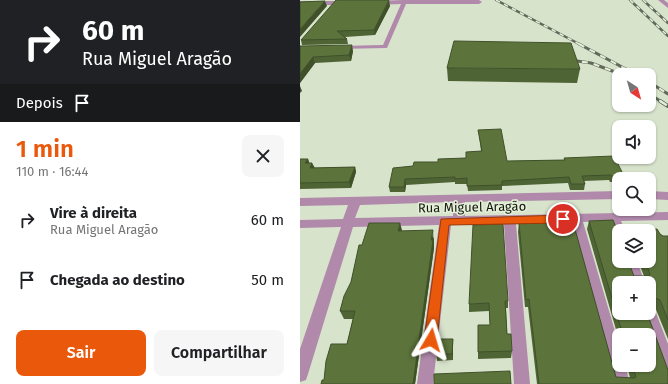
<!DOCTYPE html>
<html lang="pt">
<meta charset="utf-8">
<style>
:root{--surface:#fff;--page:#f6f6f6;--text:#202124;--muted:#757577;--accent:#ea580c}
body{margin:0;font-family:"Fira Sans",sans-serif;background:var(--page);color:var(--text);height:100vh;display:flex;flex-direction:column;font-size:15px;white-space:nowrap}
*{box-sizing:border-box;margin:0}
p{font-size:13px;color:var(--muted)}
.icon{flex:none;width:22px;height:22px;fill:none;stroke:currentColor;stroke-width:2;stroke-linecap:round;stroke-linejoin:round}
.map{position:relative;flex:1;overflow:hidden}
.panel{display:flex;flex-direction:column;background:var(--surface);width:300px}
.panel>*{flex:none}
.guide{background:#202124;color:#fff;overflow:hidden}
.needle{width:26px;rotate:143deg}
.fabs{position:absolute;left:312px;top:68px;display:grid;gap:8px}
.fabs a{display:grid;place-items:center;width:44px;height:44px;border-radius:8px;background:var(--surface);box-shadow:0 1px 3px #0004;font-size:20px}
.pin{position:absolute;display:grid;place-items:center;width:34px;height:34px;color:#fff;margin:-17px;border:2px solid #fff;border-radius:50%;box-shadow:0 1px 4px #0007}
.me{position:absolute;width:44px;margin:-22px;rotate:7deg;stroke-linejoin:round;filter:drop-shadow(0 0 3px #0008)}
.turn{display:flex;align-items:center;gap:14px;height:84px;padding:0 16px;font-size:18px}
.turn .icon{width:52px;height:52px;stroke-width:2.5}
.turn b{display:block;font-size:28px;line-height:34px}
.then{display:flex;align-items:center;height:38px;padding:0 16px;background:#0003;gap:8px;font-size:15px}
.round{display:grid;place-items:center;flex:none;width:42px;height:42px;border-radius:8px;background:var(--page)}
.head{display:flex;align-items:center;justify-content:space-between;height:68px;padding:0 16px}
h1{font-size:24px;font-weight:600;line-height:30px;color:var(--accent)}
.action{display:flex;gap:8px;margin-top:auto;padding:8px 16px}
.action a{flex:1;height:46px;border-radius:8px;background:var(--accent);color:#fff;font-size:16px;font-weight:600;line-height:46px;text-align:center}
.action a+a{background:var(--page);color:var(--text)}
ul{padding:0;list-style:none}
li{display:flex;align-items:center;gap:12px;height:60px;padding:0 16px}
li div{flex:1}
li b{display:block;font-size:15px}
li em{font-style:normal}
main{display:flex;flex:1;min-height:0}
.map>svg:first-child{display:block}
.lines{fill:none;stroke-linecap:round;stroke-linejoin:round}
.minor{fill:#b089ab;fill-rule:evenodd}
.rail-far2-casing{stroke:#62685a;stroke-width:2.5}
.rail-far1-casing{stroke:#62685a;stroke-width:3}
.rail-casing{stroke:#62685a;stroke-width:4}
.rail-far2{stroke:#e5f0d9;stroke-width:1.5;stroke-dasharray:4.5;stroke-linecap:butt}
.rail-far1{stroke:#e5f0d9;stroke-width:2;stroke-dasharray:6;stroke-linecap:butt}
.rail{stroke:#e5f0d9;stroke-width:2.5;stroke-dasharray:8;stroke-linecap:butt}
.wall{fill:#4f6434;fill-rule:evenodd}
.shaded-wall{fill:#40512a}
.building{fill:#5c743c;stroke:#40512a;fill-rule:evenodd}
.route{fill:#ea580c;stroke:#983908}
.labels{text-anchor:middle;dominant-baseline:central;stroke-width:3;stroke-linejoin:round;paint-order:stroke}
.street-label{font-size:13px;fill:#14170f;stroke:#e5f0d9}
</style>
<main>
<section class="panel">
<div class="guide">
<div class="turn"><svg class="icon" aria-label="right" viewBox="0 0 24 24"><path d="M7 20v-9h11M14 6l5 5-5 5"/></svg><div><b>60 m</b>Rua Miguel Aragão</div></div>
<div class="then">Depois<svg class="icon" aria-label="arrive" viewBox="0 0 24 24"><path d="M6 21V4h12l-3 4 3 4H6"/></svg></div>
</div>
<div class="head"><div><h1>1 min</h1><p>110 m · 16:44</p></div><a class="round"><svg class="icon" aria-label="close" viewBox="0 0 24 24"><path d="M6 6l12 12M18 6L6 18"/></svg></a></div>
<ul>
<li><svg class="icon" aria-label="right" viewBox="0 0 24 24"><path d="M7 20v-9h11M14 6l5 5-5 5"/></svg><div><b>Vire à direita</b><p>Rua Miguel Aragão</p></div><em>60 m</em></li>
<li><svg class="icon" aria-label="arrive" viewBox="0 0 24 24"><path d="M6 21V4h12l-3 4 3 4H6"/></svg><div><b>Chegada ao destino</b></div><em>50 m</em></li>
</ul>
<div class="action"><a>Sair</a><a>Compartilhar</a></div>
</section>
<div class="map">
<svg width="368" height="384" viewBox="0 0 368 384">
<rect width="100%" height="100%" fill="#d8e3cc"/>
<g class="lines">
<g class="minor">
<path d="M103 0H179L182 2 179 4H106L87 48 37 49 36 48 39 46 83 45 101 4 75 5 72 3 75 1Z"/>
<path d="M358 0H364L368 3V8Z"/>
<path d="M0 1H47L50 3 47 5H0Z"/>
<path d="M319 191V199L165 202V216L368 212V220L321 221 325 231H319V236L315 234 309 221 283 222 319 345V365H325L330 384H314L271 222 216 224 230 384H214L204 224 151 225 133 384H117L139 225 53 227 8 374 6 380 0 382V349L41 227 0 228V220L43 219 48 205 0 206V198ZM153 202V216L55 218 60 205Z"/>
<path d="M349 191 368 192V200L349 199Z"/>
<path d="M323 261H337L345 283H331Z"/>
<path d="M349 306 354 308 368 344V373L362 371 342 313H349Z"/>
</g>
<defs>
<g id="rail-far2">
<path d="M196 0 281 45"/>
<path d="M330 0 368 36"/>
<path d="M343 0 368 23"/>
</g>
<g id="rail-far1">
<path d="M279 44 337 75"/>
<path d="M270 60 291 63 323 75"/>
<path d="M349 82 368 94"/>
<path d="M349 94 362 102"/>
</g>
<path id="rail" d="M360 101 368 106"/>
</defs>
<use href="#rail-far2" class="rail-far2-casing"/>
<use href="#rail-far1" class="rail-far1-casing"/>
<use href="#rail" class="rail-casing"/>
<use href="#rail-far2" class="rail-far2"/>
<use href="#rail-far1" class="rail-far1"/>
<use href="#rail" class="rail"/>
</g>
<g class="wall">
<path d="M90 6 75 35 45 37 47 39 48 44 2 45 1 40Z"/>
<path d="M0 46 53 51 51 61 15 63 0 83Z"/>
<path d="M147 68 280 69 277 83 148 81Z"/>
<path d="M178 130 207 161 264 160V158L324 176V179H319V182H310L309 180 284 181 285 184 284 190H270L268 183 202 186V190L168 191 167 184H155V182L106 185 105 192H90L89 187 113 166 166 158 181 151 179 135Z"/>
<path d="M0 159H8L9 163 14 168 55 167 56 172 51 188 0 189Z"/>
<path d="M313 220 317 230 357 229 360 234 363 236H368V339L355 307 351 306 349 309V283H319V313H347L368 370V384H237L228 307H225L218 232 219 223 273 222 316 377 330 378 327 365H349V335H319V340L287 229 289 221ZM319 231H349V261H338L344 276H334L328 261H319Z"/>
<path d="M102 231 134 238V248L115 384 24 380 47 344 53 319H44L40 311 51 282 62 245Z"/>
<path d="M208 301V308H206L207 334 212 351 211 358 178 359V325H190L189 311 169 312V304Z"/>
<path d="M153 339V360L137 361 136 354Z"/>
</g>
<g class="shaded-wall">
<path d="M89 0 90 6 75 35 74 30Z"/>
<path d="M25 1 27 6 0 37V29Z"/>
<path d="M52 45 53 51 51 61 49 55Z"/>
<path d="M13 57 15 63 0 83V74Z"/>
<path d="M0 86 2 91 0 93Z"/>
<path d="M8 159 10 165 5 163Z"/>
<path d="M12 163 15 168H10Z"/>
<path d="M55 167 56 172 51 188 49 182Z"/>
<path d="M105 179 106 185 105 192 104 187Z"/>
<path d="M100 223 102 230 100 239 98 231Z"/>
<path d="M133 230 134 248 115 384H113Z"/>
<path d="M153 339V360L152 354Z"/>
</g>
<g class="building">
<path d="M36 0H89L74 30 37 31 47 39 1 40Z"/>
<path d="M25 1 0 29V2Z"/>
<path d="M154 41 271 43 280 69 147 68Z"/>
<path d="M52 45 49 55 13 57 0 74V46Z"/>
<path d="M201 129 207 161 265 160 264 158 314 156 324 176 312 177 311 175 282 176 285 184H271L269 177 202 181V185L167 186V178L155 179V177L105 179 104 187H89L93 168 113 166 114 162H138V159L166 158V152L182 151 178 130Z"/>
<path d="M0 159H8L5 163H12L10 168 55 167 49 182 0 183Z"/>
<path d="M313 220 317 230 357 229 360 234 363 236H368V320L360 300 352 297V304H349V283H319V313H347L368 370V384H239L229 299 226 300 219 223 273 222 316 377 334 378 336 377 332 365H349V335H323L289 221ZM319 231H349V261H345L350 274 349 276H334L328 261H319Z"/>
<path d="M69 223H100L98 231 133 230 131 240H133L113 384H21L22 380H24L26 361 31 344H47L55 311H40L44 296 51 282 59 245H62Z"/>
<path d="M203 224 208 301H205L207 334H211L212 351 178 352V325H190L189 303 169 304 173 225Z"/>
<path d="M138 339H153L152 354H136Z"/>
<path d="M210 371 211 384H134V374Z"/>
</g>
<path class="route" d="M263 215 268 219 263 223 149 225 137 340 135 344 131 346 126 344 124 340 141 219Z"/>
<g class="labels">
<g class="street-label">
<text transform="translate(172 207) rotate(-1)">Rua Miguel Aragão</text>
</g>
</g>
</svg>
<div class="fabs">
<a><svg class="needle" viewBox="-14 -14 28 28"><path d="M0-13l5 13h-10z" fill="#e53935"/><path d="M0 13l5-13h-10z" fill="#757577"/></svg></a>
<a><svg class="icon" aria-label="sound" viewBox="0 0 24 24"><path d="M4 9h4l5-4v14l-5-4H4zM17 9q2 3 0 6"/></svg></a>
<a><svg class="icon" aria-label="search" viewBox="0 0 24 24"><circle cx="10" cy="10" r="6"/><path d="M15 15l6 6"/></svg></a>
<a><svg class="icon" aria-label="layers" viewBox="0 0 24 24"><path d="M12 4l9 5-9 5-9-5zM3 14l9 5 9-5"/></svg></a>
<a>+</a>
<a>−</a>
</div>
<div class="pin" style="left:263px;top:219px;background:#d93025"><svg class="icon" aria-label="arrive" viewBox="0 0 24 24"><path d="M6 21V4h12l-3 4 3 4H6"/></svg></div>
<svg class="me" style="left:131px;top:340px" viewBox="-20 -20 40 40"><path d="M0-17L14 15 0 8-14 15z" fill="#ea580c" stroke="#fff" stroke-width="4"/></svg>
</div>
</main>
